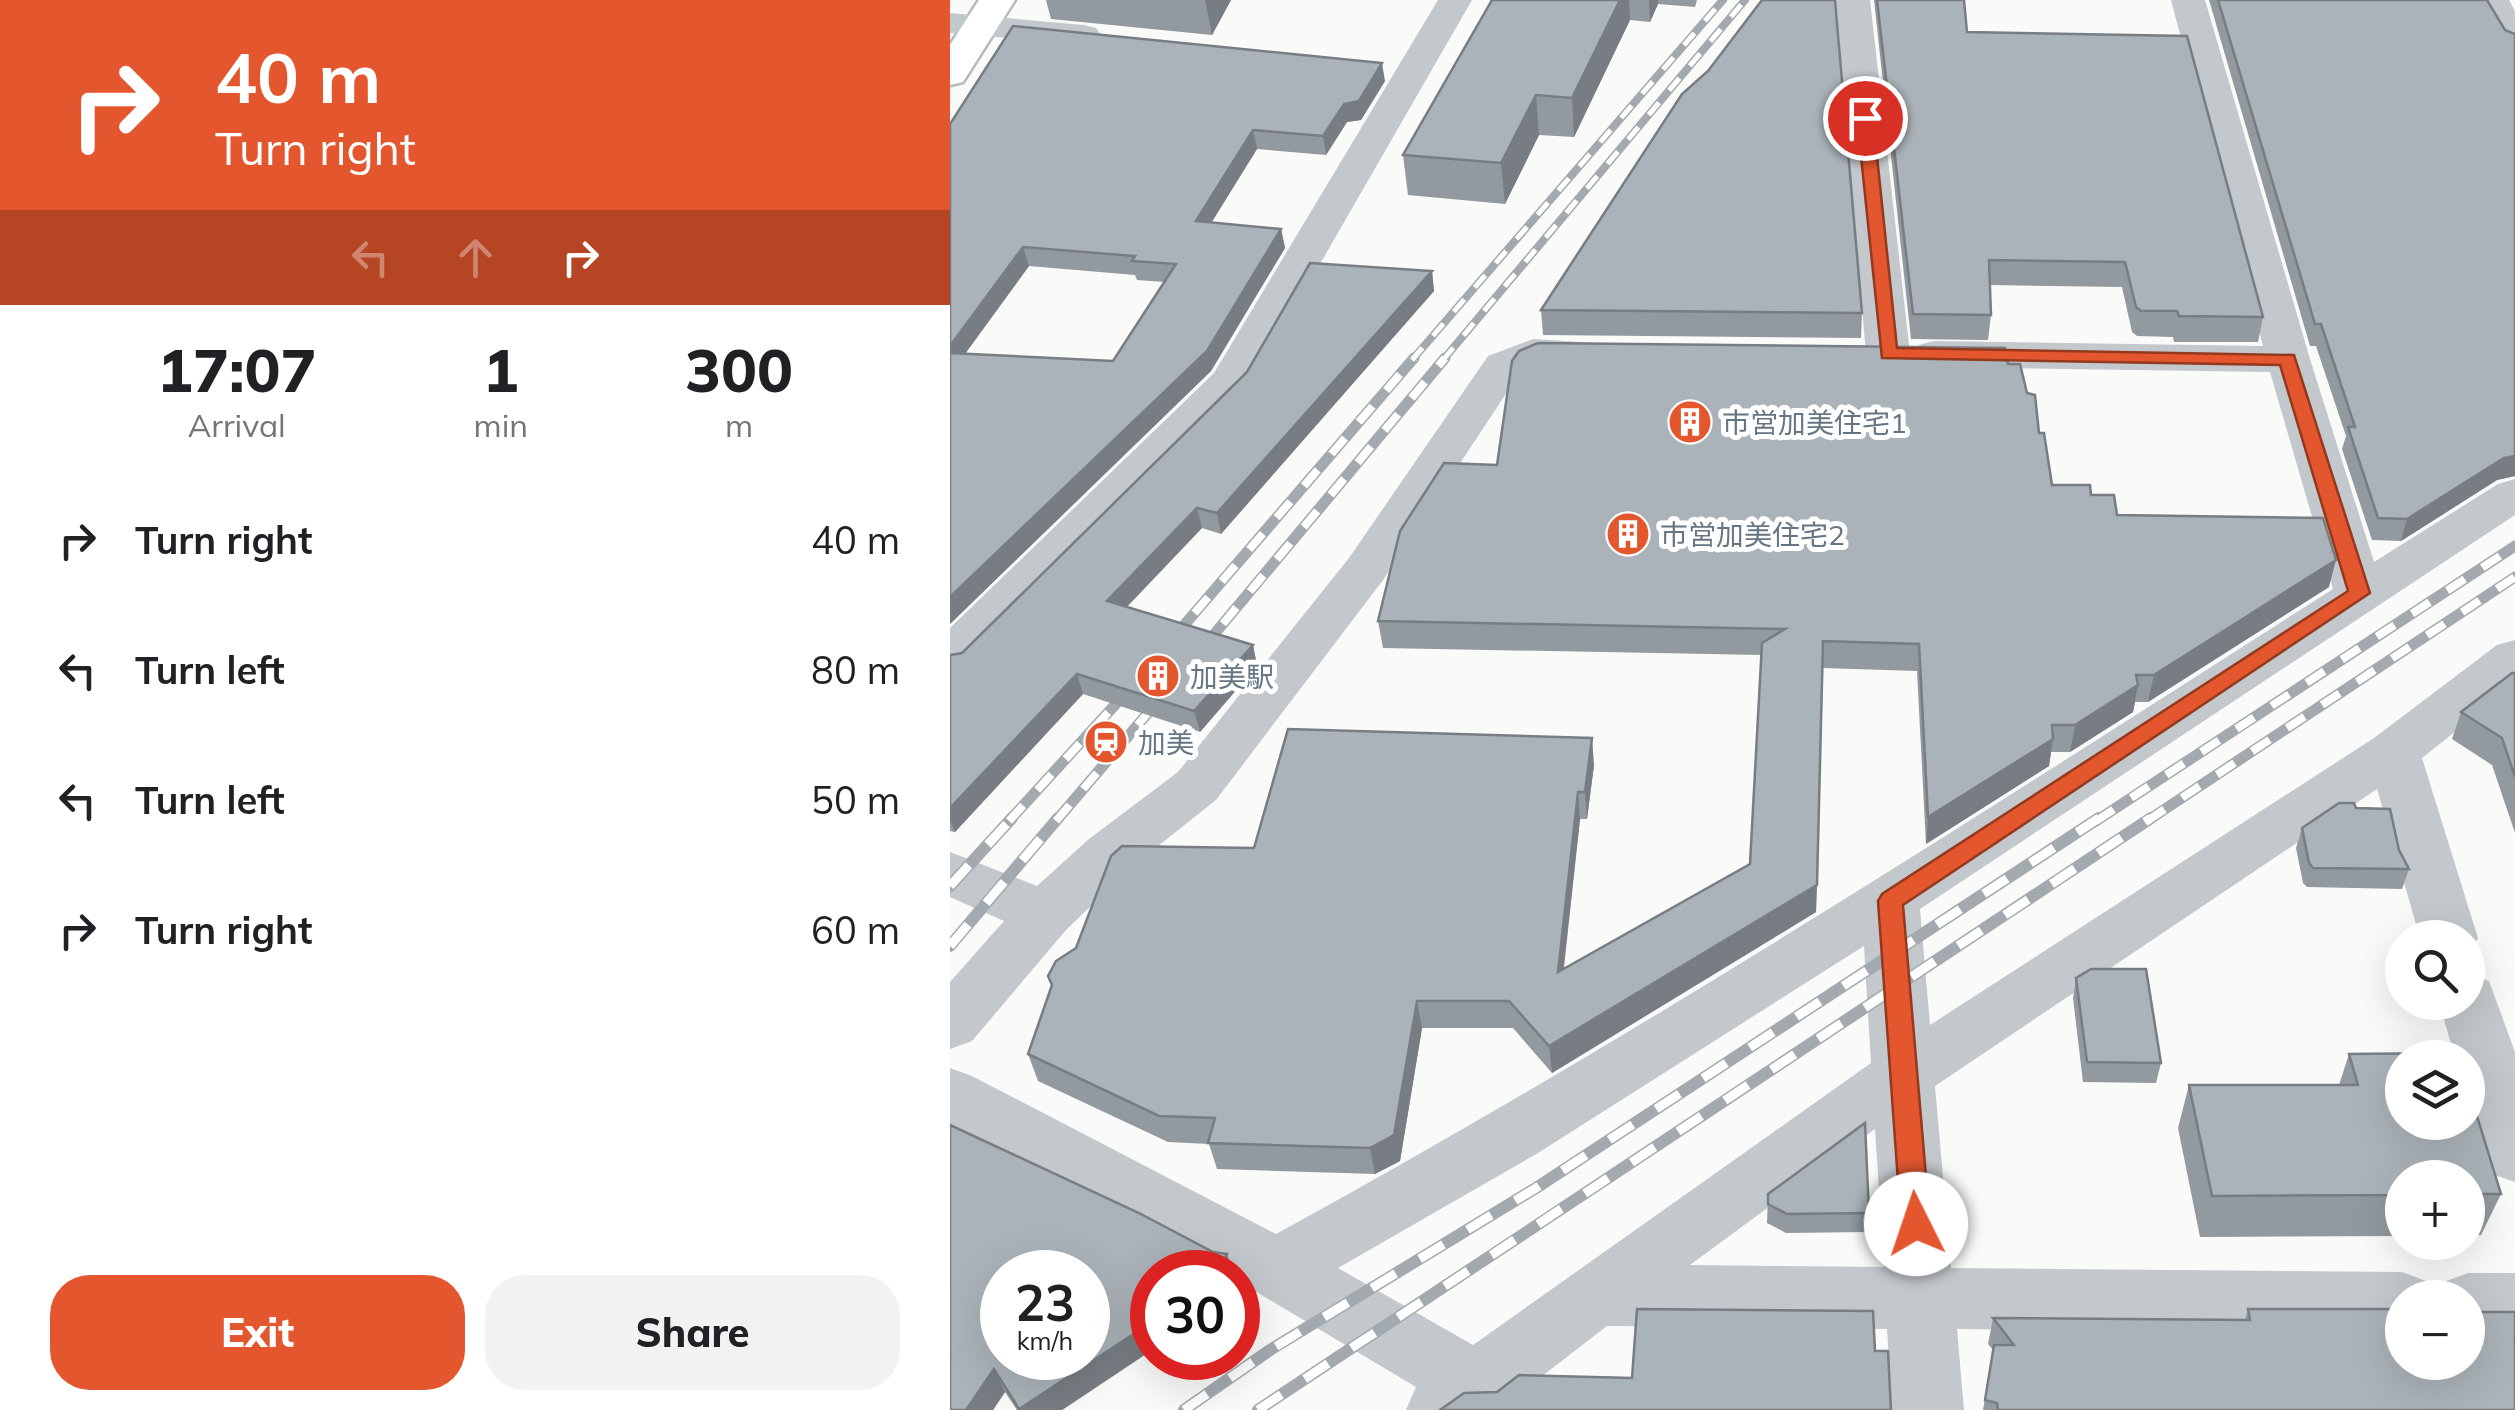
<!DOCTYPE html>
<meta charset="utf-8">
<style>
:root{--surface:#fff;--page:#f2f2f2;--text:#202124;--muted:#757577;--accent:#e4572e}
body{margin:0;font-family:Mulish,"Noto Sans JP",sans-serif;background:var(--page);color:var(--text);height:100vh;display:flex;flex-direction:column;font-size:38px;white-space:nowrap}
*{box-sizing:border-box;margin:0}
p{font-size:32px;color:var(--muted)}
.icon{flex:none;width:55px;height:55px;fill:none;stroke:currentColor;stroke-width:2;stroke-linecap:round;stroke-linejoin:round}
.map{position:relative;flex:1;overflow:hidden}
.side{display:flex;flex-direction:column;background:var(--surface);width:950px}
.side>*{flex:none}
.top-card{background:#e4572e;color:#fff;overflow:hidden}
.controls{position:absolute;left:1435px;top:920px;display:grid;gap:20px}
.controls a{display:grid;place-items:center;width:100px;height:100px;border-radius:50%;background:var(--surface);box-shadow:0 10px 40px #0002;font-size:50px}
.speed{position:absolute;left:30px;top:1250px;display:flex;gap:20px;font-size:50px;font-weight:700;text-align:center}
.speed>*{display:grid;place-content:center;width:130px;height:130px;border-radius:50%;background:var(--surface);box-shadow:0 10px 40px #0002;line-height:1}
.speed small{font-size:25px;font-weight:400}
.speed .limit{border:15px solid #d22;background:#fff;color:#111}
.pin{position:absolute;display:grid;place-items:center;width:85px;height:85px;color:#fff;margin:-42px;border:5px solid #fff;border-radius:50%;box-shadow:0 2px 10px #0007}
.me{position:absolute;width:110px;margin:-55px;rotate:356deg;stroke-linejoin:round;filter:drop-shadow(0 0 8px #0008)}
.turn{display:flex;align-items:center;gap:35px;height:210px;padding:0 50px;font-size:45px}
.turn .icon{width:130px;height:130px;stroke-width:2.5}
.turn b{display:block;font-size:70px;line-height:85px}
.lanes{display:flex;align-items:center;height:95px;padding:0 50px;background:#0003;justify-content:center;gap:50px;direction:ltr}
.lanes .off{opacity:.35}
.eta{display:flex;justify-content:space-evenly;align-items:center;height:170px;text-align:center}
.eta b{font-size:60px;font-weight:800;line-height:70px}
.cta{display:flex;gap:20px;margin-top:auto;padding:20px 50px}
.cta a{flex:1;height:115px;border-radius:40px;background:var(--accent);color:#fff;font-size:40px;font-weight:800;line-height:115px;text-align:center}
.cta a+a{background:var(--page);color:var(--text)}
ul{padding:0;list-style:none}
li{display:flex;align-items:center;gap:30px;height:130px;padding:0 50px}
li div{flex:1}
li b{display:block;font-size:38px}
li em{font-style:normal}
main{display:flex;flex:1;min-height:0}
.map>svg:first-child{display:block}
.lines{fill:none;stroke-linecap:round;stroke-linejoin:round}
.primary-casing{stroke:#b5babe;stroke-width:5}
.minor{fill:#c3c8cc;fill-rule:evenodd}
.primary{fill:#fff;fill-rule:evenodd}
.rail-far2-casing{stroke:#a2aab0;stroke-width:8}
.rail-far1-casing{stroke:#a2aab0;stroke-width:11}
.rail-casing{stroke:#a2aab0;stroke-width:12}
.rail-far2{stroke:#fff;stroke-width:5;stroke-dasharray:16;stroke-linecap:butt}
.rail-far1{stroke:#fff;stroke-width:8;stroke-dasharray:21;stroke-linecap:butt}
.rail{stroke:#fff;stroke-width:9;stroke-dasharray:28;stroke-linecap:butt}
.wall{fill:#929a9f;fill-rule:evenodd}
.shaded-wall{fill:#777d82}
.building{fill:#aab3b9;stroke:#777d82;stroke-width:2.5;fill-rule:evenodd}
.route{fill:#e4572e;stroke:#94391e;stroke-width:2.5}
.labels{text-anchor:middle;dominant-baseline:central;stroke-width:10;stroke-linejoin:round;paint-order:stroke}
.poi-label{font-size:28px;fill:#657683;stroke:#fff;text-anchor:start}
</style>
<main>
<section class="side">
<div class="top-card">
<div class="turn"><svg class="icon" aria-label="right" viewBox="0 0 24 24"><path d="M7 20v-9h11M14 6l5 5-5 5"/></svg><div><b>40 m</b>Turn right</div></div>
<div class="lanes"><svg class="icon off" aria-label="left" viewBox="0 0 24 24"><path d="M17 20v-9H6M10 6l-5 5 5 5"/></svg><svg class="icon off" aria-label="ahead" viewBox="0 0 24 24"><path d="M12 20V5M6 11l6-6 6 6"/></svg><svg class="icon" aria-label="right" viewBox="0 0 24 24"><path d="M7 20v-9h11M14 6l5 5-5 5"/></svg></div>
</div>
<div class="eta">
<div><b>17:07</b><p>Arrival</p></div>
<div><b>1</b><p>min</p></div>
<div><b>300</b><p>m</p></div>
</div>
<ul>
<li><svg class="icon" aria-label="right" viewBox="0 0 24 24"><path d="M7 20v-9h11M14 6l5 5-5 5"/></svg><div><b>Turn right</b></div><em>40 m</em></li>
<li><svg class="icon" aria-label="left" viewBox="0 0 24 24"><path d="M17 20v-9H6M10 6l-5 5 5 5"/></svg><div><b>Turn left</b></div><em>80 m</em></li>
<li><svg class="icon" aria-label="left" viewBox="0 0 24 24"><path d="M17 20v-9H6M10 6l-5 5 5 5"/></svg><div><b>Turn left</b></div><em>50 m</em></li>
<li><svg class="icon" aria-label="right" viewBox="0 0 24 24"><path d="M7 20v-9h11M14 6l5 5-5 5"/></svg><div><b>Turn right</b></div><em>60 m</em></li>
</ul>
<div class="cta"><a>Exit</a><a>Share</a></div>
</section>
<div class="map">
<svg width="1565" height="1410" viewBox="0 0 1565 1410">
<rect width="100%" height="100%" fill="#fafaf8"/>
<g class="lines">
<defs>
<path id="primary" d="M29 0H65L13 82 0 85V45Z"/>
</defs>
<use href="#primary" class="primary-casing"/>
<g class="minor">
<path d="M488 0H522L298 389 18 670 0 675V628L264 373Z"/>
<path d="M886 0H920L960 354 953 363 938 367 923 363 916 354Z"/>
<path d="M1221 0H1255L1360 359 1424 562 1548 484 1565 479V515L970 909 980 1025 1424 738 1547 645 1565 640V684L1472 758 1528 938 1518 955V938H1470L1427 789 985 1086 1001 1268 1452 1272 1476 1281 1484 1298H1452V1334L1007 1329 1014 1410H942L937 1329 657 1326 548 1410H456L466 1387 288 1281V1272H272L0 1125V1068L22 1076 326 1234C689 1036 1035 811 1383 589L1320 372 984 367 969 363 962 354 969 345 984 341 1313 346ZM914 946 921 1063 523 1345 388 1268 588 1153ZM925 1129 934 1267 740 1265Z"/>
<path d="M1525 0H1559L1565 11V51L1553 48Z"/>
<path d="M0 13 134 25 146 28 151 35 146 42 134 45 0 33Z"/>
<path d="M583 339 646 343 653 352 646 361 590 365 569 374 433 580 266 800 179 869 116 930 22 1041 0 1049V982L54 921 0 897V852L87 886 139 839 228 772 399 558 538 356Z"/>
<path d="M1518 974 1539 981 1565 1052V1182L1542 1174C1524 1136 1518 1100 1518 1058H1505L1489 1002H1518Z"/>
<path d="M1518 1273H1565V1335H1518V1298H1487L1494 1282Z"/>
</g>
<use href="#primary" class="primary"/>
<defs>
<g id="rail-far2">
<path d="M462 360 773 0"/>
<path d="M493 360 795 0"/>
</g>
<g id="rail-far1">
<path d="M217 645 464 358"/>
<path d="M246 656 495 358"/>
<path d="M59 821 185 683"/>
<path d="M106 821 214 694"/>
<path d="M1146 821 1565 546"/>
<path d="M1197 821 1565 577"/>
</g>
<g id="rail">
<path d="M0 886 62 818"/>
<path d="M0 946 108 818"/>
<path d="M234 1410 320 1350 586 1188 1149 818"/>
<path d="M308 1410 1201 818"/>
</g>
</defs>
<use href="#rail-far2" class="rail-far2-casing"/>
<use href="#rail-far1" class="rail-far1-casing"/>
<use href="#rail" class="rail-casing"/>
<use href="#rail-far2" class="rail-far2"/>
<use href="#rail-far1" class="rail-far1"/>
<use href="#rail" class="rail"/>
</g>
<g class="wall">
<path d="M96 0H281L262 35 101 19Z"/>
<path d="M542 0H747L745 7 708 4 700 22 680 20 624 137 589 135 555 204 458 195 453 155Z"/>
<path d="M924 0H1014L1017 32 1313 317 1308 342H1224L1223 337 1187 336 1182 332 1172 287 1040 285 1041 315 1038 340 961 339Z"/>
<path d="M1259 0H1537L1555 30 1565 34V476L1547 480 1451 541 1422 540 1392 449 1396 436 1366 346H1360Z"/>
<path d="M758 71 912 313 911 338 593 335 591 310Z"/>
<path d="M435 81 411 120 397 122 376 155 307 149 261 223 331 229 335 248 261 371 0 624V124ZM79 266 185 275 187 280 214 282 163 361 15 354Z"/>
<path d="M482 271 484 291 271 534 252 528 177 607 303 645 307 666 250 732 133 694 5 832 0 831V655L12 653Z"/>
<path d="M1058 364 1089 433 1102 485 1141 495 1167 515 1379 587 1198 702H1185L1183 712 1120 752H1101L1099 766 976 844 967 671 872 668 866 912 602 1073 563 1028H472L450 1161 425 1174 267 1169 259 1144 218 1142 88 1081 78 1054 102 987 98 976 304 848 644 765 637 819H630L614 968 800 864 811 655 433 648 428 621 547 465Z"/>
<path d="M1565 673V833L1542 765 1502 739 1511 712Z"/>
<path d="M1406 808 1449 850 1459 869 1452 889 1357 887 1353 883 1346 848 1352 828Z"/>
<path d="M1126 978 1211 1063 1206 1083 1133 1082 1123 998Z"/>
<path d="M1399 1054 1551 1194 1531 1235 1518 1236V1178H1452V1236L1250 1237 1228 1128 1239 1085H1389Z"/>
<path d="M0 1125 202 1350 112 1410H67L55 1392 43 1410H0Z"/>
<path d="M818 1194 919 1213 917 1232 836 1233 817 1223Z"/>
<path d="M1298 1309 1531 1312 1565 1410H1033L1043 1350 1038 1344 1043 1318 1295 1320Z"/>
</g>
<g class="shaded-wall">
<path d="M255 0H281L262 35Z"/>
<path d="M670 0H679L680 20 624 137 622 98Z"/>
<path d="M699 0H708V4L700 22Z"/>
<path d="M432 63 435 81 411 120 397 122 376 155 373 136 394 104Z"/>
<path d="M586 95 589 135 555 204 551 163Z"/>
<path d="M303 130 307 149 250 241 246 221Z"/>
<path d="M331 229 335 248 261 371 0 624V597Z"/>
<path d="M73 247 79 266 1 373 0 346Z"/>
<path d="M482 271 484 291 271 534 267 513Z"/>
<path d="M1565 456V476L1547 480 1451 541 1457 519 1554 458Z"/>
<path d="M247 508 252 528 163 621 157 601Z"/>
<path d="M1386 560 1379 587 1198 702 1204 675Z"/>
<path d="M303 645 307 666 250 732 244 711Z"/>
<path d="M127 674 133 694 5 832 0 820V808Z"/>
<path d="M1188 685 1183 712 1120 752 1125 725Z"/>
<path d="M642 738 644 765 637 819 635 792Z"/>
<path d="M1103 739 1099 766 976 844 978 817Z"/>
<path d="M628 792 630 819 610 999 608 972Z"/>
<path d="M867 885 866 912 602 1073 599 1046Z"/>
<path d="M467 1001 472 1028 450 1161 425 1174 420 1148Z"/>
<path d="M277 1254 283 1272H265Z"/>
<path d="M202 1322V1350L112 1410H69Z"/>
<path d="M44 1369 55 1392 43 1410H16Z"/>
</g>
<g class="building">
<path d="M542 0H670L622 98 586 95 551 163 453 155Z"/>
<path d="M812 0H885L912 313 591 310 732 94 758 71Z"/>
<path d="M927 0H1014L1017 32 1237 36 1313 317 1229 316 1227 311H1191L1186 307 1175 262 1039 260 1041 315 963 314Z"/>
<path d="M1268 0H1537L1555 30 1565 34V456L1554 458 1457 519 1428 518 1398 427H1405L1371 324H1365Z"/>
<path d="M63 26 432 63 409 101 394 104 373 136 303 130 246 221 331 229 257 351 0 597V353L163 361 226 264 182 261 185 256 73 247 0 346V124Z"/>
<path d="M360 263 482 271 267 513 247 508 157 601 303 645 244 711 127 674 0 808V655L12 653 297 372Z"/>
<path d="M588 343 1055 348 1058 364H1070L1077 393 1085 395 1089 433H1094L1102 485H1140L1141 495H1164L1167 515 1373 518 1386 560 1204 675H1186L1188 685 1125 725H1102L1103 739 978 817 969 644 873 641 867 885 599 1046 559 1001H467L444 1135 420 1148 258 1143 265 1118 209 1116 78 1054 102 985 98 976 106 961 126 948 161 856 172 846 304 848 338 729 642 738 635 792H628L608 972 800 864 812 643 835 629 428 621 450 531 494 463 547 465 562 361 569 351Z"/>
<path d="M1562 673H1565V777L1552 738 1511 712Z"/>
<path d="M1389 803H1404L1406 808 1440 809 1449 850 1459 869 1363 868 1359 863 1352 828Z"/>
<path d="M1141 969H1196L1211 1063 1137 1062 1126 978Z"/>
<path d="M1507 1053 1508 1058H1452V1122H1518V1087L1551 1194H1518V1178H1452V1195L1262 1196 1239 1085H1408L1399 1054Z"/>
<path d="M915 1123 919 1213 837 1214 818 1204V1194Z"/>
<path d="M0 1125 189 1213 263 1252 277 1254 265 1272H202V1322L69 1409 44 1369 16 1410H0ZM52 1272H138V1358H52Z"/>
<path d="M1518 1308H1527L1531 1312H1565V1410H1048L1047 1403 1035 1400 1044 1345H1064L1043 1318 1300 1320 1298 1309H1452V1362H1518Z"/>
<path d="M687 1309 923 1311 925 1351H938L941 1410H490L514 1393 547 1392 569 1375 682 1378Z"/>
</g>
<path class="route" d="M915 113 923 118 947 348 1344 355 1420 593 953 905 980 1224 976 1232 966 1236 955 1232 951 1224 928 901 932 894 1398 591 1330 365 932 358 907 118Z"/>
<defs>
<symbol id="building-disc" viewBox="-11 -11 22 22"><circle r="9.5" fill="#e4572e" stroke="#fff"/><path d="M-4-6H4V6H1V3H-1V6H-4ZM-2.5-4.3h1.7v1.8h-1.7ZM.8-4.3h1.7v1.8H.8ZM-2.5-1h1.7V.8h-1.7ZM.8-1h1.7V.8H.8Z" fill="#fff"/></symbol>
<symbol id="station-disc" viewBox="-11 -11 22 22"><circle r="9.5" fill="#e4572e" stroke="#fff"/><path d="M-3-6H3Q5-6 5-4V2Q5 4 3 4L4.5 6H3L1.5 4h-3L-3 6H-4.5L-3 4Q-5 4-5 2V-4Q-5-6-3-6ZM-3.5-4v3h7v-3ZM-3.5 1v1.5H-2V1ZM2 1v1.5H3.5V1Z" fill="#fff"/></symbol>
</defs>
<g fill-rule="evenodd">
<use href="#building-disc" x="715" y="397" width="50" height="50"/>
<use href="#building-disc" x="653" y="509" width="50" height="50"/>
<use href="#building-disc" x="183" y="651" width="50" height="50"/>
<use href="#station-disc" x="131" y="717" width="50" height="50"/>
</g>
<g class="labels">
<g class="poi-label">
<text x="772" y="422">市営加美住宅1</text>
<text x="710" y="534">市営加美住宅2</text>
<text x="240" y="676">加美駅</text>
<text x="188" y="742">加美</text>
</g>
</g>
</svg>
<div class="controls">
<a><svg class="icon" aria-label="search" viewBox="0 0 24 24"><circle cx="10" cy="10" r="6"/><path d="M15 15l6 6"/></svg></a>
<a><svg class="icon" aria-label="layers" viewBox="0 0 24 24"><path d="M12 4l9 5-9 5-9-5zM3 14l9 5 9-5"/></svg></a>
<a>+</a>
<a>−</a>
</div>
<div class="speed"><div>23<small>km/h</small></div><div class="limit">30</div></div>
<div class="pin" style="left:915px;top:118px;background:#d93025"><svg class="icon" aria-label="arrive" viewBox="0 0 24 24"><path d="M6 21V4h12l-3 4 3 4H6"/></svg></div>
<svg class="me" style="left:966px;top:1224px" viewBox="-20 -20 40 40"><circle r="19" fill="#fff"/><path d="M0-13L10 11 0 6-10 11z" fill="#e4572e"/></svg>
</div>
</main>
